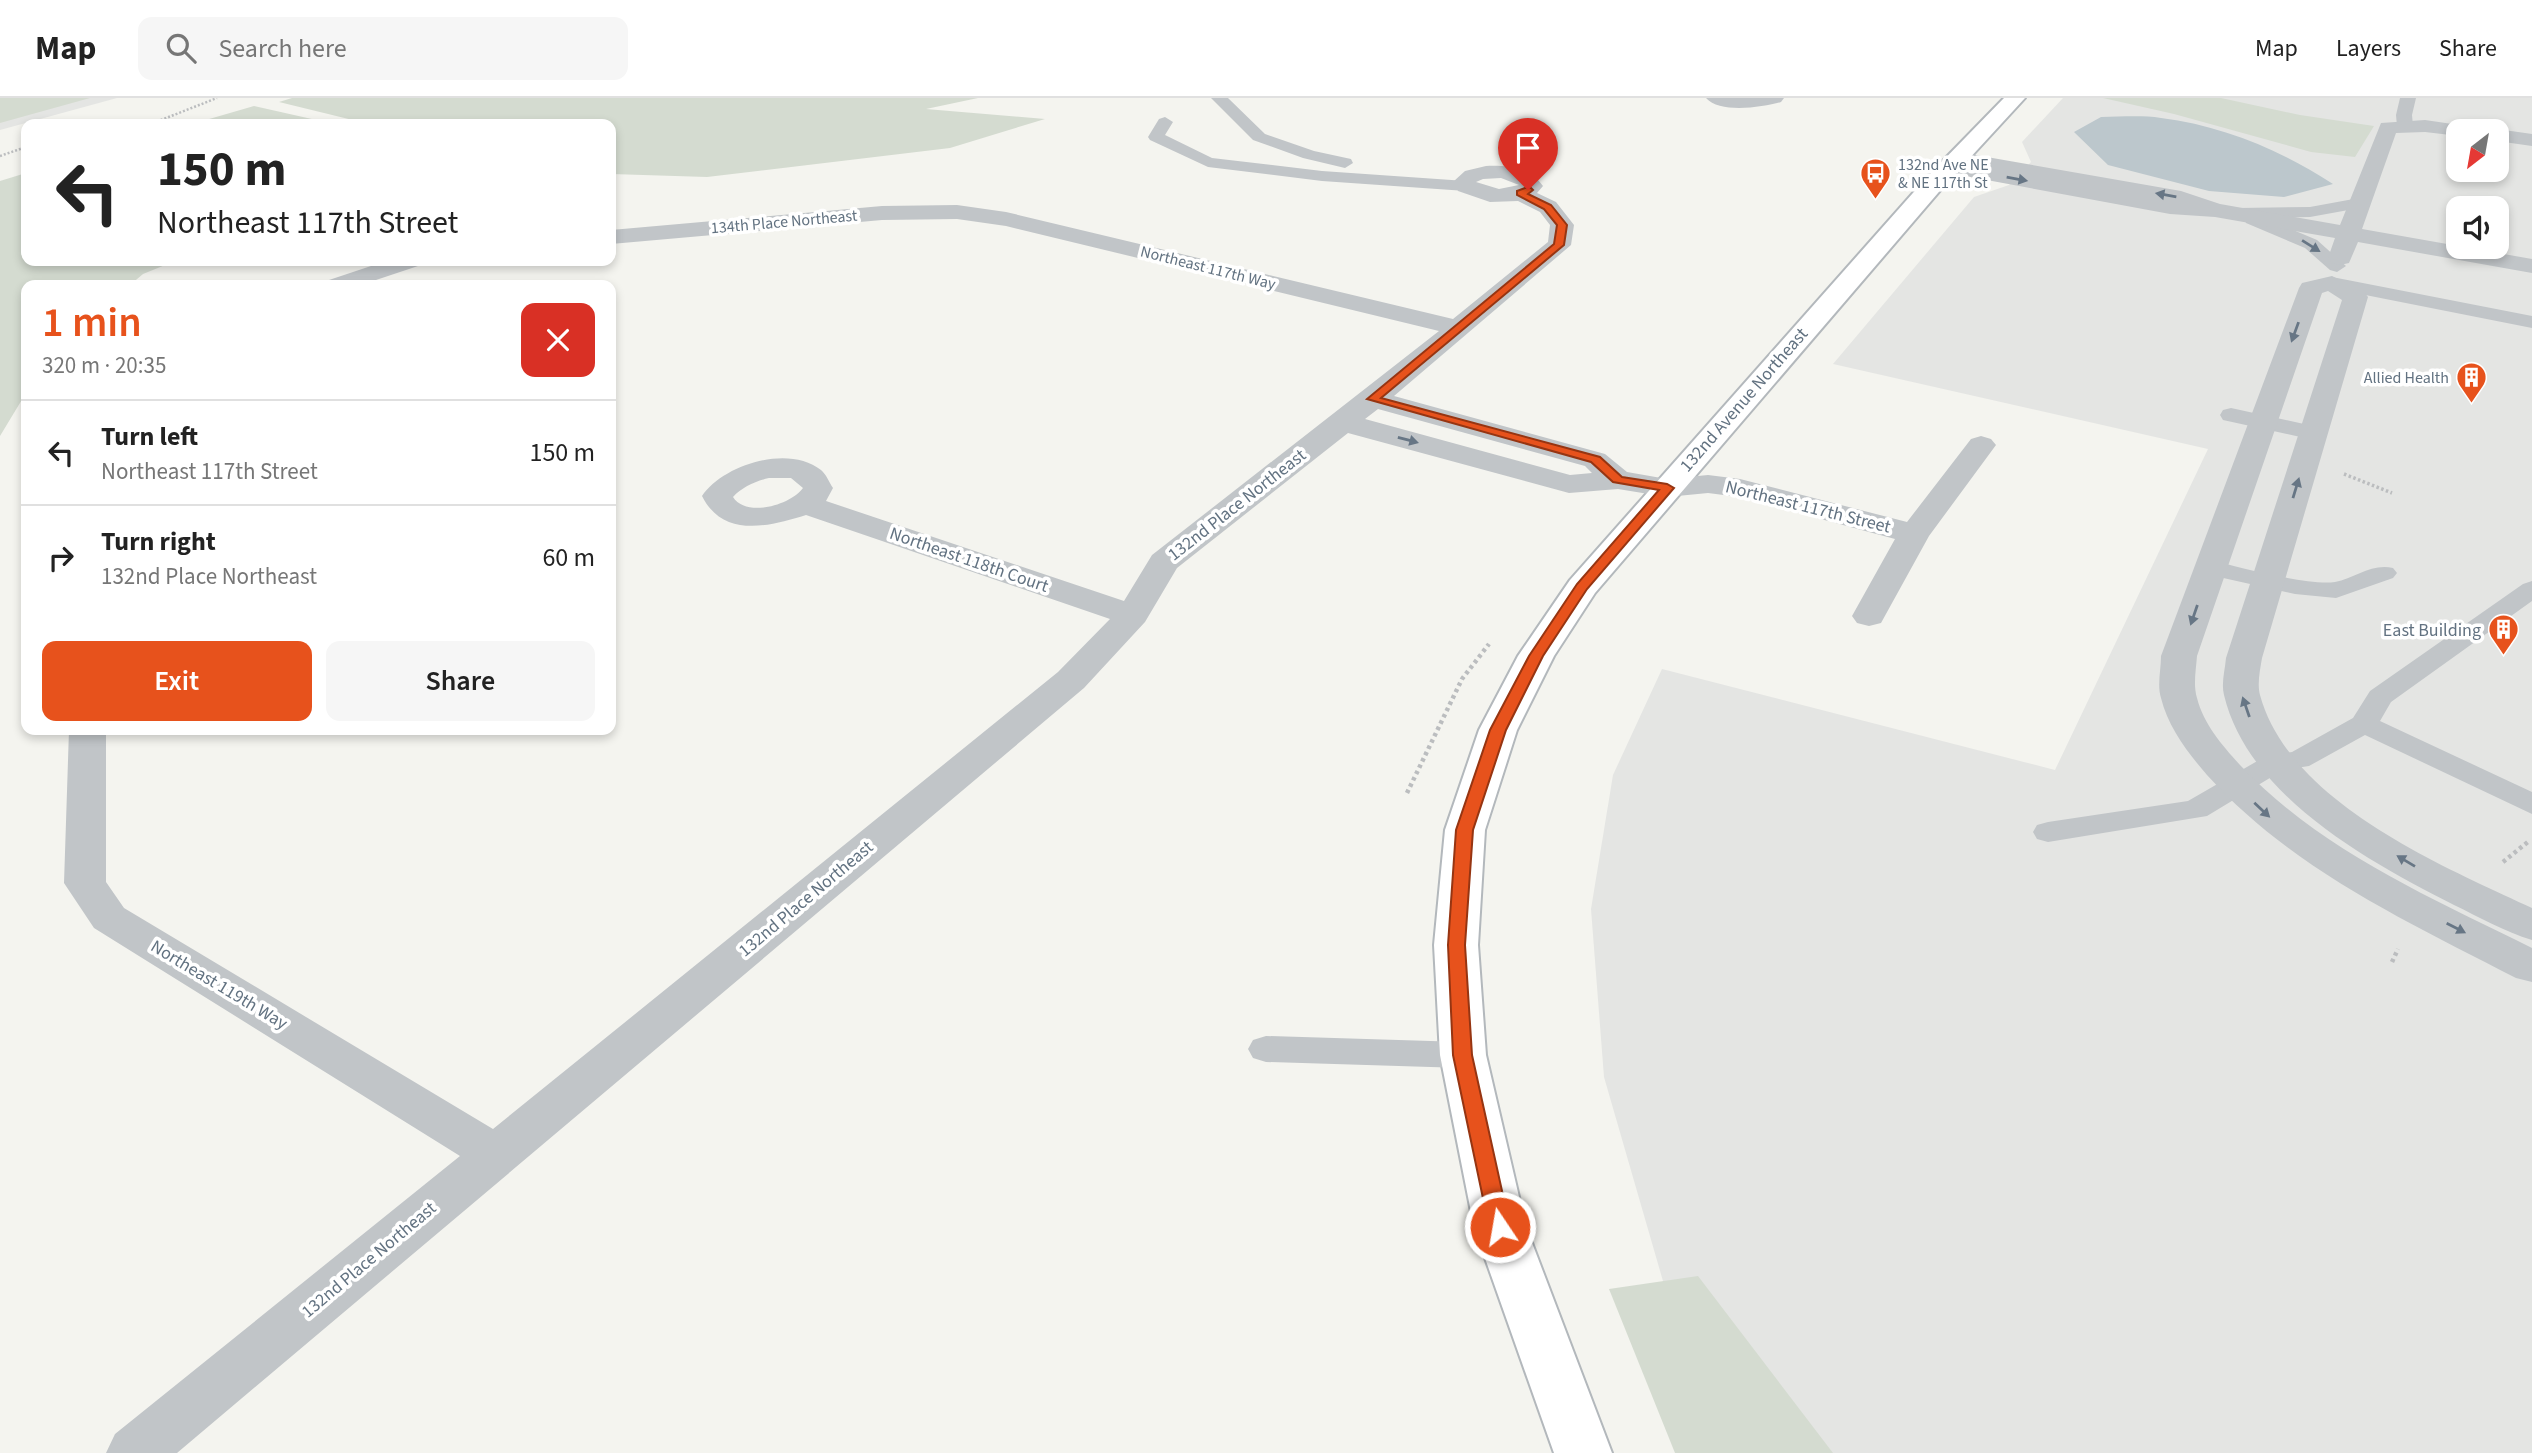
<!DOCTYPE html>
<meta charset="utf-8">
<style>
:root{--surface:#fff;--page:#f6f6f6;--text:#222;--muted:#767676;--line:#e0e0e0;--accent:#e7521c}
body{margin:0;font-family:"Source Sans 3",sans-serif;background:var(--page);color:var(--text);height:100vh;display:flex;flex-direction:column;font-size:26px;white-space:nowrap}
*{box-sizing:border-box;margin:0}
p{font-size:23px;color:var(--muted)}
.icon{flex:none;width:38px;height:38px;fill:none;stroke:currentColor;stroke-width:2;stroke-linecap:round;stroke-linejoin:round}
.map{position:relative;flex:1;overflow:hidden}
.side{position:absolute;left:21px;top:182px;width:595px;height:455px;display:flex;flex-direction:column;background:var(--surface);border-radius:14px;box-shadow:0 4px 10px #0003}
.side>*{flex:none}
.top-card{position:absolute;left:21px;top:21px;width:595px;height:147px;border-radius:14px;box-shadow:0 4px 10px #0003;background:#fff;color:var(--text);overflow:hidden}
.needle{width:46px;rotate:211deg}
.controls{position:absolute;left:2446px;top:21px;display:grid;gap:14px}
.controls a{display:grid;place-items:center;width:63px;height:63px;border-radius:14px;background:var(--surface);box-shadow:0 4px 10px #0003;font-size:35px}
.pin{position:absolute;display:grid;place-items:center;width:60px;height:60px;color:#fff;margin:-72px -30px;border-radius:50% 50% 50% 0;rotate:-45deg;box-shadow:0 0 7px #0007}
.pin .icon{rotate:45deg}
.me{position:absolute;width:77px;margin:-38px;rotate:348deg;stroke-linejoin:round;filter:drop-shadow(0 0 5px #0008)}
.turn{display:flex;align-items:center;gap:24px;height:147px;padding:0 21px;font-size:32px}
.turn .icon{width:91px;height:91px;stroke-width:2.5}
.turn b{display:block;font-size:49px;line-height:60px}
.round{display:grid;place-items:center;flex:none;width:74px;height:74px;border-radius:14px;background:var(--page)}
.head{display:flex;align-items:center;justify-content:space-between;height:119px;padding:0 21px}
h1{font-size:42px;font-weight:600;line-height:52px;color:var(--accent)}
.action{display:flex;gap:14px;margin-top:auto;padding:14px 21px}
.action a{flex:1;height:80px;border-radius:14px;background:var(--accent);color:#fff;font-size:28px;font-weight:600;line-height:80px;text-align:center}
.action a+a{background:var(--page);color:var(--text)}
ul{padding:0;list-style:none}
li{display:flex;align-items:center;gap:21px;height:105px;padding:0 21px;border-top:2px solid var(--line)}
li div{flex:1}
li b{display:block;font-size:26px}
li em{font-style:normal}
header{display:flex;align-items:center;gap:42px;box-sizing:border-box;height:98px;padding:0 35px;background:var(--surface);border-bottom:2px solid var(--line)}
header strong{font-size:33px}
nav{display:flex;gap:38px;margin-inline-start:auto;font-size:24px}
.search{width:490px;height:63px;background:var(--page);display:flex;align-items:center;gap:18px;box-sizing:border-box;padding:0 24px;border-radius:14px;color:var(--muted);font-size:26px}
.map>svg:first-child{display:block}
.built{fill:#e4e5e3;fill-rule:evenodd}
.green{fill:#d4dbd0}
.water{fill:#bcc7cc}
.lines{fill:none;stroke-linecap:round;stroke-linejoin:round}
.secondary-casing{stroke:#b3b8bc;stroke-width:4}
.path-far2{stroke:#bbbdbf;stroke-width:2.5;stroke-dasharray:2 2;stroke-linecap:butt}
.path-far1{stroke:#bbbdbf;stroke-width:3.5;stroke-dasharray:2.5 2.5;stroke-linecap:butt}
.path{stroke:#bbbdbf;stroke-width:4.5;stroke-dasharray:3.5 3.5;stroke-linecap:butt}
.lane{fill:#c1c5c8;fill-rule:evenodd}
.street{fill:#c1c5c8;fill-rule:evenodd}
.secondary{fill:#fff;fill-rule:evenodd}
.oneway{fill:#677685}
.route{fill:#e7521c;stroke:#963512;stroke-width:2}
.labels{text-anchor:middle;dominant-baseline:central;stroke-width:7;stroke-linejoin:round;paint-order:stroke}
.far-poi-label{font-size:16px;fill:#627281;stroke:#fff;text-anchor:start}
.far-street-label{font-size:16px;fill:#627281;stroke:#fff}
.street-label{font-size:18px;fill:#627281;stroke:#fff}
.poi-label{font-size:18px;fill:#627281;stroke:#fff;text-anchor:end}
</style>
<header>
<strong>Map</strong>
<div class="search"><svg class="icon" aria-label="search" viewBox="0 0 24 24"><circle cx="10" cy="10" r="6"/><path d="M15 15l6 6"/></svg>Search here</div>
<nav><a>Map</a><a>Layers</a><a>Share</a></nav>
</header>
<div class="map">
<svg width="2532" height="1355" viewBox="0 0 2532 1355">
<rect width="100%" height="100%" fill="#f4f4ef"/>
<g class="built">
<path d="M0 0H117L0 32Z"/>
<path d="M2063 0H2532V1355H1745L1665 1190 1604 979 1591 811 1613 677 1662 571 2055 672 2208 351 1833 266 1974 99 2009 87 2031 64 2022 44ZM2459 33H2497V72H2459ZM2459 110H2497V149H2459Z"/>
</g>
<g class="green">
<path d="M0 0H90L0 25Z"/>
<path d="M292 0H978L926 11 1045 21 950 50 707 79 611 76V26H369L279 4Z"/>
<path d="M2103 0H2221L2300 17 2374 28 2355 59 2311 54 2174 16Z"/>
<path d="M254 8 334 26H192Z"/>
<path d="M26 75V163H175L143 176 130 187H26V295L0 338V83Z"/>
<path d="M1698 1178 1833 1355H1675L1609 1191Z"/>
</g>
<path class="water" d="M2101 19C2120 19 2141 17 2161 20 2224 28 2280 52 2333 86L2284 99 2209 93 2108 67 2074 34Z"/>
<g class="lines">
<defs>
<path id="secondary" d="M2004 0H2025L1944 88 1595 495 1554 558 1517 632 1485 732 1478 847 1486 957 1526 1129 1612 1355H1554L1474 1129 1440 957 1434 847 1445 732 1479 632 1518 558 1570 482 1928 78Z"/>
</defs>
<use href="#secondary" class="secondary-casing"/>
<g class="path-far2">
<path d="M141 26 161 22 217 0"/>
<path d="M0 58 26 49"/>
</g>
<path class="path-far1" d="M2344 376 2392 395"/>
<g class="path">
<path d="M1407 695 1462 581 1489 546"/>
<path d="M2503 764 2529 743"/>
<path d="M2392 864 2398 851"/>
</g>
<g class="lane">
<path d="M1211 0H1228L1265 36 1314 53 1351 61 1353 65 1345 70 1303 60 1253 42Z"/>
<path d="M2400 0H2416L2412 17 2413 28 2405 33 2397 28 2396 17Z"/>
<path d="M1165 19 1173 24 1165 37 1212 60 1322 73 1466 83 1475 88 1466 93 1322 83 1208 69 1150 42 1148 39 1159 21Z"/>
<path d="M2359 100 2368 105 2365 109 2310 119 2265 120 2317 142 2346 168 2337 174 2330 172 2305 150 2246 125 2244 120 2233 119 2230 115 2239 110 2310 109Z"/>
<path d="M2332 179 2532 218V230L2325 189 2322 185 2325 181Z"/>
<path d="M2231 310 2322 330 2325 335 2322 340 2314 342 2223 322 2220 317 2223 312Z"/>
<path d="M2210 462C2239 469 2308 488 2335 484 2355 480 2372 465 2393 470L2397 475 2393 480 2336 500 2295 496 2201 475 2197 470 2201 465Z"/>
<path d="M2532 483V503L2391 604 2380 623 2532 694V716L2365 637 2309 668 2283 672 2207 718 2048 744 2037 741 2033 734 2037 727 2048 724 2188 703 2266 658 2292 654 2353 620 2370 593 2523 486Z"/>
<path d="M1266 938 1463 944 1476 948 1481 957 1476 966 1463 970 1266 964 1253 960 1248 951 1253 942Z"/>
</g>
<g class="street">
<path d="M1706 0H1784L1781 4C1763 9 1720 16 1706 0Z"/>
<path d="M2425 22 2473 29 2476 33H2459V38L2425 34 2396 35 2362 131 2532 161V175L2358 144 2349 165 2340 167 2331 165 2328 160 2335 140 2215 119 2170 116 1949 75 1941 74 1938 69 1941 64 1949 63 1947 60 1950 55 1958 54 2181 93 2220 106 2340 127 2381 25Z"/>
<path d="M2497 31 2532 36V48L2497 43V33H2489Z"/>
<path d="M1486 68C1508 67 1530 70 1543 88L1537 95 1556 104 1574 127 1571 147 1394 298 1605 356 1627 374 1667 381 1708 377 1740 381 1907 424 1971 341 1981 338 1991 341 1996 347 1929 438 1881 525 1869 528 1857 525 1852 518 1895 441 1739 399 1708 395 1667 399 1618 391 1569 395 1348 335 1177 470 1145 524 1084 590 177 1355H106L115 1336 460 1058 94 830 64 785 69 632H106V784L124 810 493 1031 1058 574 1110 521 806 417C768 429 723 440 702 398 723 367 788 346 821 372 826 376 829 384 833 390L826 403 1124 503 1152 457 1439 233 1006 128 957 121 882 122 611 146V132L882 108 957 107 1006 114 1453 221 1548 144 1550 127 1540 114 1518 103 1490 104 1458 93 1454 83 1465 73ZM1501 80 1519 87 1499 91 1476 84 1483 81ZM1378 311 1585 368 1592 375 1570 377 1365 321ZM769 380H791L803 390C791 407 746 420 733 399 742 389 756 383 769 380Z"/>
<path d="M386 163H421L418 168 361 187H326L329 182Z"/>
<path d="M2332 178 2364 194 2368 199 2262 560C2260 572 2257 586 2260 597 2289 704 2440 767 2532 810V842C2505 834 2479 819 2454 807 2369 764 2248 698 2224 597 2221 585 2225 572 2226 560L2342 202 2328 193 2322 195 2197 558C2196 572 2193 587 2197 600 2204 627 2222 647 2240 667 2320 752 2429 799 2532 850V884L2516 880C2406 823 2292 771 2207 677 2188 655 2168 629 2161 600 2157 587 2161 572 2161 558L2299 190 2302 185Z"/>
</g>
<use href="#secondary" class="secondary"/>
</g>
<defs><path id="oneway-solid" d="M-6-.8H1V-3.2L6.5 0L1 3.2V.8H-6Z" transform="scale(1.75)"/></defs>
<g class="oneway">
<use href="#oneway-solid" transform="translate(2017 81) rotate(10)"/>
<use href="#oneway-solid" transform="translate(2166 97) rotate(-170)"/>
<use href="#oneway-solid" transform="translate(2311 148) rotate(32)"/>
<use href="#oneway-solid" transform="translate(2295 234) rotate(110)"/>
<use href="#oneway-solid" transform="translate(1408 342) rotate(15)"/>
<use href="#oneway-solid" transform="translate(2296 390) rotate(-73)"/>
<use href="#oneway-solid" transform="translate(2194 517) rotate(109)"/>
<use href="#oneway-solid" transform="translate(2246 609) rotate(-109)"/>
<use href="#oneway-solid" transform="translate(2262 712) rotate(43)"/>
<use href="#oneway-solid" transform="translate(2406 763) rotate(-149)"/>
<use href="#oneway-solid" transform="translate(2456 830) rotate(27)"/>
</g>
<path class="route" d="M1525 90H1531L1533 92 1528 96 1551 107 1567 127 1564 147 1381 300 1600 359 1622 379 1667 386 1674 390 1587 491 1543 558 1506 632 1473 732 1465 847 1472 957 1510 1129 1507 1135 1500 1138 1492 1135 1489 1129 1453 957 1448 847 1456 732 1490 632 1529 558 1577 486 1659 392 1613 384 1591 364 1367 301 1554 146 1557 127 1544 111 1517 97V93Z"/>
<defs>
<symbol id="bus-pin" viewBox="-11 -11 22 30"><path d="M0 17L-7.5 6A9.5 9.5 0 1 1 7.5 6Z" fill="#e7521c" stroke="#fff"/><path d="M-5-6H5V4H4V6H2V4H-2V6H-4V4H-5ZM-3.5-4V0h7V-4ZM-3.5 1.2v1.5H-2V1.2ZM2 1.2v1.5H3.5V1.2Z" fill="#fff"/></symbol>
<symbol id="building-pin" viewBox="-11 -11 22 30"><path d="M0 17L-7.5 6A9.5 9.5 0 1 1 7.5 6Z" fill="#e7521c" stroke="#fff"/><path d="M-4-6H4V6H1V3H-1V6H-4ZM-2.5-4.3h1.7v1.8h-1.7ZM.8-4.3h1.7v1.8H.8ZM-2.5-1h1.7V.8h-1.7ZM.8-1h1.7V.8H.8Z" fill="#fff"/></symbol>
</defs>
<g fill-rule="evenodd">
<use href="#bus-pin" x="1858" y="58" width="35" height="47"/>
<use href="#building-pin" x="2454" y="262" width="35" height="47"/>
<use href="#building-pin" x="2486" y="514" width="35" height="47"/>
</g>
<g class="labels">
<g class="far-poi-label">
<text x="1898" y="67">132nd Ave NE<tspan x="1898" dy="18">&amp; NE 117th St</tspan></text>
<text x="2449" y="280" text-anchor="end">Allied Health</text>
</g>
<g class="far-street-label">
<text transform="translate(784 124) rotate(-5)">134th Place Northeast</text>
<text transform="translate(1208 170) rotate(14)">Northeast 117th Way</text>
</g>
<g class="street-label">
<text transform="translate(1744 302) rotate(-49)">132nd Avenue Northeast</text>
<text transform="translate(1237 407) rotate(-38)">132nd Place Northeast</text>
<text transform="translate(1808 409) rotate(14)">Northeast 117th Street</text>
<text transform="translate(969 462) rotate(19)">Northeast 118th Court</text>
<text transform="translate(806 801) rotate(-40)">132nd Place Northeast</text>
<text transform="translate(219 887) rotate(31)">Northeast 119th Way</text>
<text transform="translate(369 1162) rotate(-40)">132nd Place Northeast</text>
</g>
<g class="poi-label">
<text x="2481" y="532">East Building</text>
</g>
</g>
</svg>
<div class="controls">
<a><svg class="needle" viewBox="-14 -14 28 28"><path d="M0-13l5 13h-10z" fill="#e53935"/><path d="M0 13l5-13h-10z" fill="#767676"/></svg></a>
<a><svg class="icon" aria-label="sound" viewBox="0 0 24 24"><path d="M4 9h4l5-4v14l-5-4H4zM17 9q2 3 0 6"/></svg></a>
</div>
<div class="pin" style="left:1528px;top:92px;background:#d93025"><svg class="icon" aria-label="arrive" viewBox="0 0 24 24"><path d="M6 21V4h12l-3 4 3 4H6"/></svg></div>
<svg class="me" style="left:1500px;top:1129px" viewBox="-20 -20 40 40"><circle r="17" fill="#e7521c" stroke="#fff" stroke-width="3"/><path d="M0-11L8 9 0 5-8 9z" fill="#fff"/></svg>
<div class="top-card">
<div class="turn"><svg class="icon" aria-label="left" viewBox="0 0 24 24"><path d="M17 20v-9H6M10 6l-5 5 5 5"/></svg><div><b>150 m</b>Northeast 117th Street</div></div>
</div>
<section class="side">
<div class="head"><div><h1>1 min</h1><p>320 m · 20:35</p></div><a class="round" style="background:#d93025;color:#fff"><svg class="icon" aria-label="close" viewBox="0 0 24 24"><path d="M6 6l12 12M18 6L6 18"/></svg></a></div>
<ul>
<li><svg class="icon" aria-label="left" viewBox="0 0 24 24"><path d="M17 20v-9H6M10 6l-5 5 5 5"/></svg><div><b>Turn left</b><p>Northeast 117th Street</p></div><em>150 m</em></li>
<li><svg class="icon" aria-label="right" viewBox="0 0 24 24"><path d="M7 20v-9h11M14 6l5 5-5 5"/></svg><div><b>Turn right</b><p>132nd Place Northeast</p></div><em>60 m</em></li>
</ul>
<div class="action"><a>Exit</a><a>Share</a></div>
</section>
</div>
